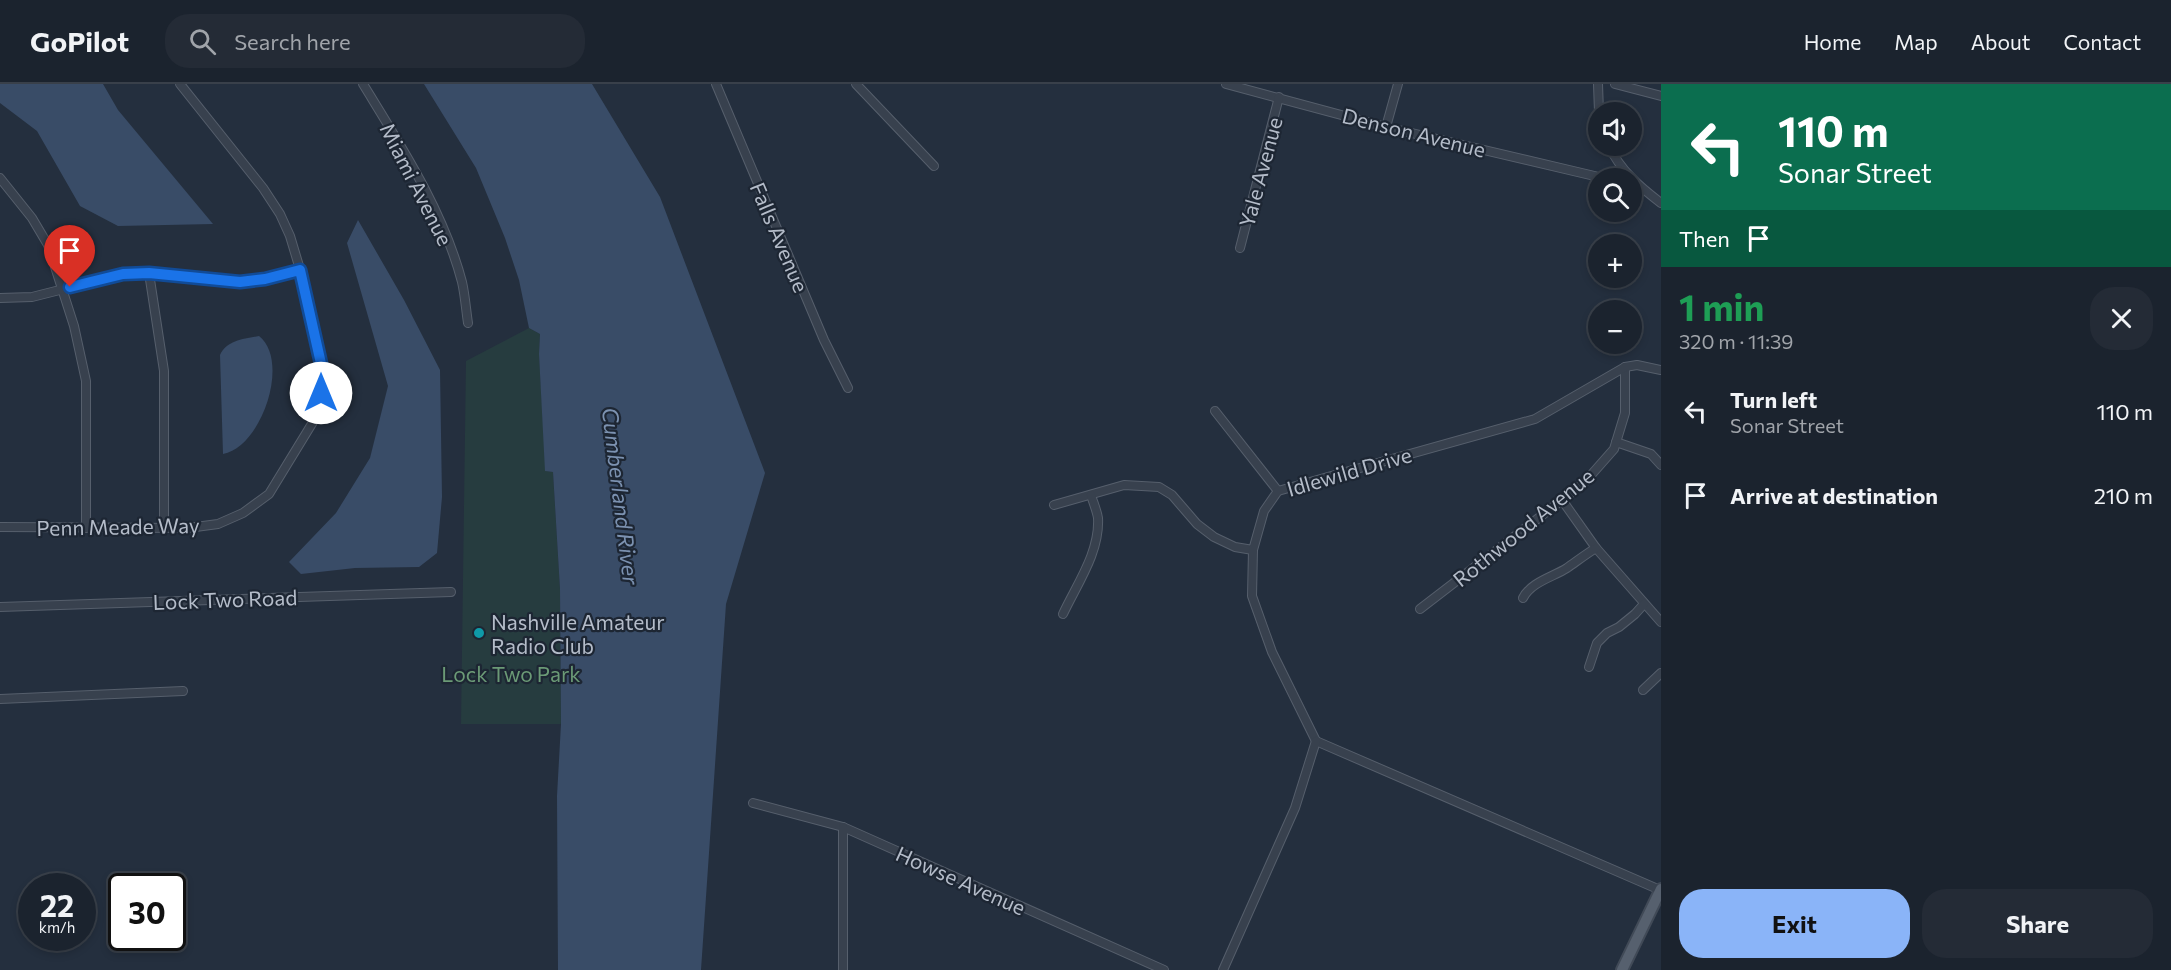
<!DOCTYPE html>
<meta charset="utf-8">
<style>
:root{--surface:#1b232e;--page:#242b36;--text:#f1f3f6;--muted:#a0a4aa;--line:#39404a;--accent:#8ab4f8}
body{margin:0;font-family:Commissioner,sans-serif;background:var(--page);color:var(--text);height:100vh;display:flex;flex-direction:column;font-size:22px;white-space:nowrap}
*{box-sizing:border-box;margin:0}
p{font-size:20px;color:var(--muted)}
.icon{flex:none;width:33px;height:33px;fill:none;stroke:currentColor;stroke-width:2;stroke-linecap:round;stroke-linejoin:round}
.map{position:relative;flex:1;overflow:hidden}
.sheet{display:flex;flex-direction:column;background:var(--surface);width:510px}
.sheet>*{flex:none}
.hud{background:#0b6e4f;color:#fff;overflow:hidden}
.tools{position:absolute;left:1588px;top:18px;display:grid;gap:12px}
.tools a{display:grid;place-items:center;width:54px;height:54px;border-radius:50%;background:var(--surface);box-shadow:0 3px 9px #0003,0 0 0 2px var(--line);font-size:30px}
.speed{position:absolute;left:18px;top:789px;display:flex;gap:12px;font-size:30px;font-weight:700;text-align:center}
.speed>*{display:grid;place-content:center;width:78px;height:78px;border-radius:50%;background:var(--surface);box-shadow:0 3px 9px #0003,0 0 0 2px var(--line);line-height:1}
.speed small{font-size:15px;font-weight:400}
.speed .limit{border:3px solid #111;border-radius:9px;background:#fff;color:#111}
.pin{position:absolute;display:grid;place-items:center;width:51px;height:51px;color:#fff;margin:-62px -26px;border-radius:50% 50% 50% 0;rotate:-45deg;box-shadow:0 0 6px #0007}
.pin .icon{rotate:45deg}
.me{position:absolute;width:66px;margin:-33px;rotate:0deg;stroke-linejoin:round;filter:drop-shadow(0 0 4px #0008)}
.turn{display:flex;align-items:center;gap:21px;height:126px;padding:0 18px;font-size:27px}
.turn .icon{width:78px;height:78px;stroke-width:2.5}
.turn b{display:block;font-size:42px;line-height:51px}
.then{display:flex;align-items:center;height:57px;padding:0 18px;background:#0003;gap:12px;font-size:22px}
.round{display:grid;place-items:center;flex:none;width:63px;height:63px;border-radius:24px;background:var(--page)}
.overview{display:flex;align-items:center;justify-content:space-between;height:102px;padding:0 18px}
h1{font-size:36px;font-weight:700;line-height:45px;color:#1e9e55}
.primary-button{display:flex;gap:12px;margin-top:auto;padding:12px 18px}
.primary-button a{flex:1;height:69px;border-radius:24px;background:var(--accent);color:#111;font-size:24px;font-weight:700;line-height:69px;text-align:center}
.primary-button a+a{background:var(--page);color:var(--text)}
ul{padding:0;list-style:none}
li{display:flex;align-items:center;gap:18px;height:84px;padding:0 18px}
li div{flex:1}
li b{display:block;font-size:22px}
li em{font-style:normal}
header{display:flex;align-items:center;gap:36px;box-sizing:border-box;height:84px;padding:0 30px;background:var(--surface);border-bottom:2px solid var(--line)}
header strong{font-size:28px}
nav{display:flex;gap:33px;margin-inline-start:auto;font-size:21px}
.search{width:420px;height:54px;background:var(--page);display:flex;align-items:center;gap:15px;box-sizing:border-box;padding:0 21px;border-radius:24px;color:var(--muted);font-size:22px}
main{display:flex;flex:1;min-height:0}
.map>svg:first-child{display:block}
.green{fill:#263c3f}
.water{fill:#394c67}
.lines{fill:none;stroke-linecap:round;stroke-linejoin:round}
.minor-casing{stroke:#565f6c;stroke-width:10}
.major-casing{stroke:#414a57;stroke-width:14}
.minor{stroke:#38414e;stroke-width:8}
.major{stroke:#56606e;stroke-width:10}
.route-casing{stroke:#114b97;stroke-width:15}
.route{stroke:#1a73e8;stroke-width:10}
.culture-dot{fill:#0f9aa8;stroke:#1d2633;stroke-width:2}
.labels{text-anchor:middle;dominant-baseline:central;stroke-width:4.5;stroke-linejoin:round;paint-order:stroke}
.street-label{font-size:21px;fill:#b4bcc9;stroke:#1d2633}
.poi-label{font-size:21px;fill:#b4bcc9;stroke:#1d2633;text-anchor:start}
.park-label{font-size:21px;fill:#6b9a76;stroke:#1d2633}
.water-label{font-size:22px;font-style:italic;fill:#7c92b1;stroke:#1d2633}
</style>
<header>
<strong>GoPilot</strong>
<div class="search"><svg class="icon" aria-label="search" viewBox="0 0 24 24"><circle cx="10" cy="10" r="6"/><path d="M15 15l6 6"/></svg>Search here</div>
<nav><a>Home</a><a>Map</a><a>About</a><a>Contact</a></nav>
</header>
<main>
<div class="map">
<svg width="1661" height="886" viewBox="0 0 1661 886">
<rect width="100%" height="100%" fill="#242f3e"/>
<path class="green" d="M529 244 540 250 539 270 546 387 553 388 560 505 561 640H461L466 277Z"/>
<g class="water">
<path d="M0 0H103L118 26 213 140 118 142 80 122 37 47 0 19Z"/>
<path d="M424 0H592L660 113 765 389 726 520 701 886H558L557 712 561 640 560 505 553 388 545 387 539 270 540 250 529 244 519 196 505 154 476 84Z"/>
<path d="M358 136 404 216 440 286 442 413 437 469 419 483 355 484 301 490 289 478 336 429 370 374 388 302 347 159Z"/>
<path d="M259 252C291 277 261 364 223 370L220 271C227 256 244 255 259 252Z"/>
</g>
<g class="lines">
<defs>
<g id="minor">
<path d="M363 0C401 62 443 126 462 198 465 211 466 226 468 239"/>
<path d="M716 0 824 256 848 304"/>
<path d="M856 0 934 82"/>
<path d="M1226 0 1386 43 1603 94"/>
<path d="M1598 0 1599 28"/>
<path d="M1615 0 1661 12"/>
<path d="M1386 43 1398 0"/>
<path d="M1609 62C1620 86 1640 103 1661 119"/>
<path d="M0 94 32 134 48 161 74 242 86 297V444"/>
<path d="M1240 164 1279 13"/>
<path d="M149 189 164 287V443"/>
<path d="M0 214 32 213 123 190 149 189 240 198 265 195 300 186"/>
<path d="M1215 327 1278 407"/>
<path d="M1616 358 1651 370 1661 381"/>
<path d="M1562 416 1596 464 1661 538"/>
<path d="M1054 421 1124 401 1159 403 1172 411 1197 440 1214 453 1235 463 1253 466"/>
<path d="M0 443 188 444 218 440 243 429 269 410 313 338 321 309 322 284 302 192 290 152 280 130 263 104 180 0"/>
<path d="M1523 514C1531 498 1553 493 1567 484 1577 477 1586 470 1596 464"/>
<path d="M0 523 451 508"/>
<path d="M1420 525 1584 399 1614 365 1625 329V283"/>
<path d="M1063 530C1077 500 1100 468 1098 434 1097 427 1093 418 1091 411"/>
<path d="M1589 583 1597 559 1607 549 1619 543 1635 530 1644 520"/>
<path d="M1643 606 1661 589"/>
<path d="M0 615 183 607"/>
<path d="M1316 657 1272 568 1252 512 1253 466 1264 427 1278 407 1535 335 1625 283 1637 281 1661 286"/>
<path d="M1316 657 1660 806"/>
<path d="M753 719 843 743 1164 886"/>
<path d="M843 886V743"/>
<path d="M1223 886 1295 724 1316 657"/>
</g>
<path id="major" d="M1622 886 1661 805"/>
</defs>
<use href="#minor" class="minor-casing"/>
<use href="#major" class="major-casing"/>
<use href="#minor" class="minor"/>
<use href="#major" class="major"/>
</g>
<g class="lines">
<defs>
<path id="route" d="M70 203 123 190 149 189 240 198 265 195 300 186 322 284 321 309"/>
</defs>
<use href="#route" class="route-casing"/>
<use href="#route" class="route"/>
</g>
<circle class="culture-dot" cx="479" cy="549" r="6"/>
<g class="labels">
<g class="street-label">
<text transform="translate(1414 48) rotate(14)">Denson Avenue</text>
<text transform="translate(1260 88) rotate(-75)">Yale Avenue</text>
<text transform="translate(417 100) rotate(63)">Miami Avenue</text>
<text transform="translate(780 153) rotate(67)">Falls Avenue</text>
<text transform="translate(1349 387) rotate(-16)">Idlewild Drive</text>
<text transform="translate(118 442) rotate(-1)">Penn Meade Way</text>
<text transform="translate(1523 443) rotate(-39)">Rothwood Avenue</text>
<text transform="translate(225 515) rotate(-2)">Lock Two Road</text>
<text transform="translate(961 796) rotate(24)">Howse Avenue</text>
</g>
<g class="poi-label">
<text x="491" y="537">Nashville Amateur<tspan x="491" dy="24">Radio Club</tspan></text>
</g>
<g class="park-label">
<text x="511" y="589">Lock Two Park</text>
</g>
<g class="water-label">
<text transform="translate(621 412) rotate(83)">Cumberland River</text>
</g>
</g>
</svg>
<div class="tools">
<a><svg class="icon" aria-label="sound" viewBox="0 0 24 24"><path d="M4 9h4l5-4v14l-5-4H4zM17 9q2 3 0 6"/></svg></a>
<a><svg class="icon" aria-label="search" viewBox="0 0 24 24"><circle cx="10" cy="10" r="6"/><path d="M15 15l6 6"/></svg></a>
<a>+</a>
<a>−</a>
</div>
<div class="speed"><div>22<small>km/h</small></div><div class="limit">30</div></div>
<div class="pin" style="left:70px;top:203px;background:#d93025"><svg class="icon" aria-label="arrive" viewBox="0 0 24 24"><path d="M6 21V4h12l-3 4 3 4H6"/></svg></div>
<svg class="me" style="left:321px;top:309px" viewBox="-20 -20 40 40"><circle r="19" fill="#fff"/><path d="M0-13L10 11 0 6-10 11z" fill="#1a73e8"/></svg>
</div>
<section class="sheet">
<div class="hud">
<div class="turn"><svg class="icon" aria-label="left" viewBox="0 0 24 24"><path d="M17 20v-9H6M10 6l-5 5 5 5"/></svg><div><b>110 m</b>Sonar Street</div></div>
<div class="then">Then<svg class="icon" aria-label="arrive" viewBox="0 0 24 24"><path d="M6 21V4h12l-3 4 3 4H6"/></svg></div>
</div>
<div class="overview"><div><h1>1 min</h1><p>320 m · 11:39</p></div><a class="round"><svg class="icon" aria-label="close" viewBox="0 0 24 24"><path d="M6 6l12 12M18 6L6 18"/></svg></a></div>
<ul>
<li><svg class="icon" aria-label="left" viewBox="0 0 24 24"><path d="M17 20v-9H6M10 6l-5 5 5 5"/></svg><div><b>Turn left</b><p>Sonar Street</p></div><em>110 m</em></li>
<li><svg class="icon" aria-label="arrive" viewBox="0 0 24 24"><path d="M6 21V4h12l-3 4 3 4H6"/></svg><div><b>Arrive at destination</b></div><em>210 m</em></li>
</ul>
<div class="primary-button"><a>Exit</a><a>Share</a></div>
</section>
</main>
